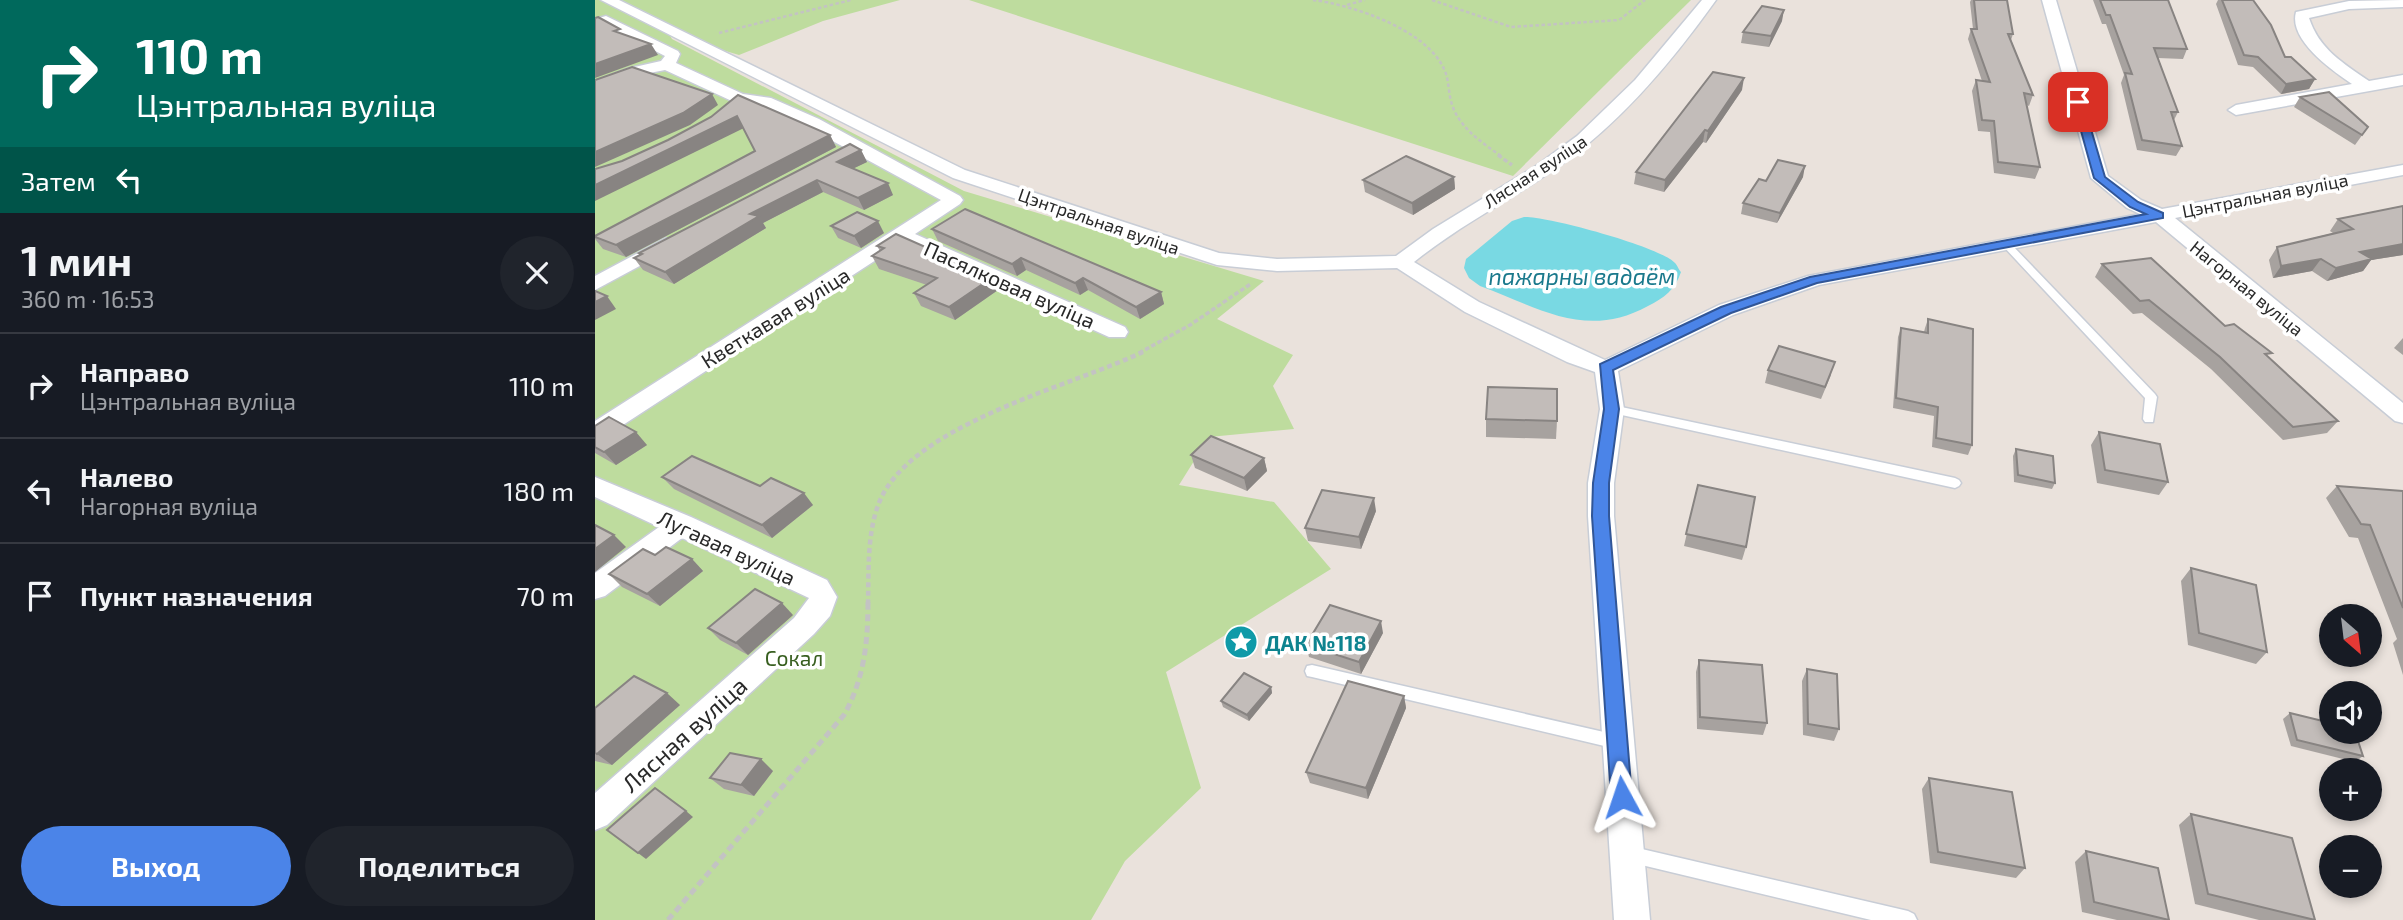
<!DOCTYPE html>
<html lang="ru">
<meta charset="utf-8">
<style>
:root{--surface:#171b24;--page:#20242c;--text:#f1f3f6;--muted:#9ea1a6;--line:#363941;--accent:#4b84e8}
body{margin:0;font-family:"Exo 2",sans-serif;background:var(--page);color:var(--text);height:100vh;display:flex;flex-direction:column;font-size:26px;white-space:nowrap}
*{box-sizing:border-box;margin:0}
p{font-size:23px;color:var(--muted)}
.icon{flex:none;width:38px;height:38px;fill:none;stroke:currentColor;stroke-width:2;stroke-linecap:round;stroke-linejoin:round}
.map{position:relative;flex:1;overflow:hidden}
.panel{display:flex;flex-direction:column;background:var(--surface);width:595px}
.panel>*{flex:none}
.guide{background:#00695c;color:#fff;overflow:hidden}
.needle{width:46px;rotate:152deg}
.buttons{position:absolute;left:1724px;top:604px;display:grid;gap:14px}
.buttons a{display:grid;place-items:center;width:63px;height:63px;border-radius:50%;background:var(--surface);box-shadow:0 4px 10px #0003;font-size:35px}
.pin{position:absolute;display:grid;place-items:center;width:60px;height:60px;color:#fff;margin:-30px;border-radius:14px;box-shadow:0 4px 10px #0006}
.me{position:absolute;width:77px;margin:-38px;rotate:355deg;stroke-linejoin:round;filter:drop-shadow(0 0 5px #0008)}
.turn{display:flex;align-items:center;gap:24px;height:147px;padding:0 21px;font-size:32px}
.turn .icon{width:91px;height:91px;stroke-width:2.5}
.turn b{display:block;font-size:49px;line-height:60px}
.then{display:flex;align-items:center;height:66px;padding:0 21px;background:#0003;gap:14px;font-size:26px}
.round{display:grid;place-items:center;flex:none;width:74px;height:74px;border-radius:37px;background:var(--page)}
.overview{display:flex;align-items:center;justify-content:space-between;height:119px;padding:0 21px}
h1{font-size:42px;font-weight:700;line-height:52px}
.button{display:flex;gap:14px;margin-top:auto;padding:14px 21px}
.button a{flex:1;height:80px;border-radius:42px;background:var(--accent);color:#fff;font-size:28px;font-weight:700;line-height:80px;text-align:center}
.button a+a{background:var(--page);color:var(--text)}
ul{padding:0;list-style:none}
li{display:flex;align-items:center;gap:21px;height:105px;padding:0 21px;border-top:2px solid var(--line)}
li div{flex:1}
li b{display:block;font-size:26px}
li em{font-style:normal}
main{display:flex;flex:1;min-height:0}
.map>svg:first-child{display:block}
.green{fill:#bedc9e}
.water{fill:#79d9e3}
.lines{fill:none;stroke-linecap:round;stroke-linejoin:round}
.lane-casing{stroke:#c8cdd6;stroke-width:3}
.street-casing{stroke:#c8cdd6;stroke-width:3}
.path-far3{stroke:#c3c3c3;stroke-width:2.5;stroke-dasharray:3.5 2.5;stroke-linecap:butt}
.path-far2{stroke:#c3c3c3;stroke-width:3.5;stroke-dasharray:4.5 2.5;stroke-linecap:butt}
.path-far1{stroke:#c3c3c3;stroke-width:4.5;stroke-dasharray:5 3.5;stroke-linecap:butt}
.path{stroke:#c3c3c3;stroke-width:5;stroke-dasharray:7 4.5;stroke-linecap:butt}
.lane{fill:#fff;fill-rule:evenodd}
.street{fill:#fff;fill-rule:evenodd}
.wall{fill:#a7a29f}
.shaded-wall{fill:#888482}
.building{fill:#c2bcb9;stroke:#888482;stroke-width:2}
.route{fill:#4b84e8;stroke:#315697;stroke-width:2}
.labels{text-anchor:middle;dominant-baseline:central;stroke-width:7;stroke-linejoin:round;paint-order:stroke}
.far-street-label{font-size:18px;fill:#292929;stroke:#fff}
.street-label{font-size:21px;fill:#292929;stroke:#fff}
.culture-label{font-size:21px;font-weight:bold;fill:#0d838f;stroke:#fff;text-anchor:start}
.park-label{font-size:21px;fill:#385f20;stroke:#fff}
.water-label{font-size:23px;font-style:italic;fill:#1a798c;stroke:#fff}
.near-street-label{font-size:24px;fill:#292929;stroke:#fff}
</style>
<main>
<section class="panel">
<div class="guide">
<div class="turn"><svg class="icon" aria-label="right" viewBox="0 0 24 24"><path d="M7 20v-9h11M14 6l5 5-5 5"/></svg><div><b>110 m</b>Цэнтральная вуліца</div></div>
<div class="then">Затем<svg class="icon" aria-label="left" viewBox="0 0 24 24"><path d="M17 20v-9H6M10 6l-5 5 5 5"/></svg></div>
</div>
<div class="overview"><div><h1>1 мин</h1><p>360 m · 16:53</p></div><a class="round"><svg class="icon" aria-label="close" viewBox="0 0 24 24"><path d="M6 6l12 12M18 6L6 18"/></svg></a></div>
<ul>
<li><svg class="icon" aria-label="right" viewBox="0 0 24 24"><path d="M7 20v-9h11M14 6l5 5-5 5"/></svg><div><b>Направо</b><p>Цэнтральная вуліца</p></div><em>110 m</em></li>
<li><svg class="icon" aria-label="left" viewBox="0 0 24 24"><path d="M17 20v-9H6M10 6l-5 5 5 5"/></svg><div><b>Налево</b><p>Нагорная вуліца</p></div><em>180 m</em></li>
<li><svg class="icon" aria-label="arrive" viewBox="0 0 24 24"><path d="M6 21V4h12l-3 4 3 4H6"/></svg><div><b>Пункт назначения</b></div><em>70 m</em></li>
</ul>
<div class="button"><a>Выход</a><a>Поделиться</a></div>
</section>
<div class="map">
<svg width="1808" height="920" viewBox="0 0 1808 920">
<rect width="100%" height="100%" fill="#eae2dc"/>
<g class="green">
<path d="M0 0H305L228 21 144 55 74 34 77 39 369 191 669 281 622 319 698 355 678 386 699 429 614 437 584 485 679 502 736 569 571 672 606 788 530 861 496 920H0Z"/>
<path d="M374 0H1096L918 176Z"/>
</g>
<path class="water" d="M929 217C952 216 1066 247 1080 263 1081 263 1085 272 1086 272 1080 290 1069 298 1053 306 991 340 945 308 885 286L874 278 869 268 871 259 917 221Z"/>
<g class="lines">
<defs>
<g id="lane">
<path d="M1412 242 1415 243 1560 394 1562 397 1558 422H1550L1548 419 1550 398 1409 247 1407 245Z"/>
<path d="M1017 405 1360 478 1364 480 1366 483 1364 486 1360 488 1013 412 1011 409Z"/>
<path d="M717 665 1022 735 1028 737 1030 742 1028 747 1022 749 717 677 712 676 710 671 712 666Z"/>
<path d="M1034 846 1313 911 1319 914 1322 920H1276L1034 862 1028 860 1026 854 1028 848Z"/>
</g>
<g id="street">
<path d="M6 0H24L370 170 624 253 682 259 801 256 838 229 941 166 982 136 1040 80 1107 0H1121C1079 59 1030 118 971 161 922 197 867 223 819 262L884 302 1010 360 1124 305 1213 276 1545 214 1532 208 1496 178 1447 0H1461L1513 176 1546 200 1567 209 1808 165V175L1580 218 1808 403V423L1800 421 1561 222 1224 285 1138 315 1023 371 1029 409 1019 483V516L1055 920H1019L993 516V483L1005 409 1000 372 972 362 870 312 802 268 682 271 622 265 358 178Z"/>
<path d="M1808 0V7L1754 9 1714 18C1724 49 1748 63 1774 81L1808 75V85L1641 115 1633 110 1641 105 1757 84C1738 71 1693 40 1701 12L1754 1Z"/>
<path d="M11 16 83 51 85 54 81 63 148 94 176 98 224 119 365 196 368 200 365 204 320 234 530 327 533 332 530 337H514L307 243 8 438 0 440V421L346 200 212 127 167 106 139 102 70 70 44 75 0 92V81L35 68 66 61 70 56 10 25 0 28V19Z"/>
<path d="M71 238 81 244 78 248 0 290V276Z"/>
<path d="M0 477 96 517 232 580 242 597 235 616 219 634 12 825 0 830V793L199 618 214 598 87 538 10 596 0 599V573L64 527 0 497Z"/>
</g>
</defs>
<use href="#lane" class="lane-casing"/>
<use href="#street" class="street-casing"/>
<g class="path-far3">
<path d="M718 0C757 5 831 29 849 69 854 79 853 90 856 101 862 126 886 142 906 156"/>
<path d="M837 0 916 27 1024 20 1050 0"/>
<path d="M752 5 770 0"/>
<path d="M124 33 256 0"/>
</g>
<g class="path-far2">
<path d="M903 155 917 165"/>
<path d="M544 353 595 325 657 283"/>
</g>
<path class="path-far1" d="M273 604C274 567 271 521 291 489 335 420 475 386 548 352"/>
<path class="path" d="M73 920 249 715C269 679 273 643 273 602"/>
<use href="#lane" class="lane"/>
<use href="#street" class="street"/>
</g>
<g class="wall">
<path d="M1376 0H1412L1418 34 1416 40 1438 95 1434 106 1432 105 1445 167 1440 179 1399 173 1395 132 1383 131 1377 91 1381 80 1387 81 1373 39 1376 29H1378L1375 2Z"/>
<path d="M1498 0H1573L1592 49 1588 59 1563 58 1583 112 1579 120 1587 146 1581 156 1542 150 1526 83 1529 75 1511 24H1507Z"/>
<path d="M1623 0H1658L1690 57 1720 79 1714 89 1686 94 1658 67 1643 65 1621 4Z"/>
<path d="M1187 21 1174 47 1146 43 1148 32Z"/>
<path d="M1147 90 1111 143 1108 142 1069 192 1039 184 1041 172Z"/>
<path d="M1705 97 1773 127 1760 145 1699 107Z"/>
<path d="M116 117 235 135 241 147 31 257 8 249 0 239V236L160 151 148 128 27 161 73 140Z"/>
<path d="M266 150 272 162 259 168 298 195 269 210 228 192 168 223 171 228 79 284 48 270 39 258 45 255 44 253Z"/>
<path d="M859 177 860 189 818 215 770 192 768 180Z"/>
<path d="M1208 177 1182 223 1146 214 1148 203 1171 181Z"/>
<path d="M1743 219 1808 255 1776 260 1768 271 1732 281 1717 271 1678 278 1674 260 1682 247 1738 233 1735 231Z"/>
<path d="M236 226 289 233 266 248 243 238Z"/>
<path d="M337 229 566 292 569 304 545 319 493 290 485 295 431 270 422 276 343 241Z"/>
<path d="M282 246 398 277 403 290 360 320 326 306 319 293 332 285 284 269 277 256 285 251Z"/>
<path d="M1507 264 1630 326 1673 357 1743 421 1732 433 1688 440 1616 369 1547 313 1538 314 1500 277Z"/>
<path d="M1333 319 1377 445 1373 455 1337 447 1339 416 1298 408 1303 337 1306 328 1329 332 1330 328Z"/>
<path d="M1808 338V355L1799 348Z"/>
<path d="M1173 370 1236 375 1226 399 1170 383Z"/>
<path d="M891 419 962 421 961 439 891 437Z"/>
<path d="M0 426 52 445 21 465 0 453Z"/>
<path d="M1504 432 1573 482 1564 495 1502 483 1496 445Z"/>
<path d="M1421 449 1460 483 1457 489 1419 482 1418 456Z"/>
<path d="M596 455 669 458 672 471 652 491 600 468Z"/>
<path d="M67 477 165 486 218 505 177 538 79 489Z"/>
<path d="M1103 485 1151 547 1147 560 1089 546Z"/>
<path d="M1742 486 1808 491V675L1798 643 1802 639 1763 538 1754 537 1731 498Z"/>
<path d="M781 511 766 549 713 541 710 528Z"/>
<path d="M60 555 97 559 108 571 65 606 27 587 14 574Z"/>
<path d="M1596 568 1672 652 1661 664 1593 645 1586 581Z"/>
<path d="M198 615 153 655 125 640 113 628Z"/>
<path d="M788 633 766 674 714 657 711 645Z"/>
<path d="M1104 660 1172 723 1168 735 1102 729 1101 672Z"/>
<path d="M1212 669 1244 729 1239 741 1208 735 1207 681Z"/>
<path d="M676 687 677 693 654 721 628 707 626 701Z"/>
<path d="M809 696 811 708 773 799 715 783 711 772Z"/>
<path d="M85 705 17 765 0 761V708Z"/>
<path d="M1695 713 1768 756 1760 762 1696 746 1688 719Z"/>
<path d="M178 771 159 796 129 789 115 778Z"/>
<path d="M1334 778 1430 868 1421 878 1335 863 1327 789Z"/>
<path d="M1596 814 1720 920H1664L1600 904 1584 825Z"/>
<path d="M1491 851 1574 920H1522L1487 912 1480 862Z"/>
</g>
<g class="shaded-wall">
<path d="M1189 10 1187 21 1174 47 1176 36Z"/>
<path d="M56 44 63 55 0 78V64Z"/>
<path d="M1149 78 1147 90 1111 143 1113 131Z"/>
<path d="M1720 79 1714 89 1686 94 1691 84Z"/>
<path d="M117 94 123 105 95 125 0 167V152Z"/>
<path d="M142 116 149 128 0 201V185Z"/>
<path d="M1110 130 1108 142 1069 192 1070 180Z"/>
<path d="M235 135 241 147 31 257 21 245Z"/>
<path d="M266 150 272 162 249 173 242 162Z"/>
<path d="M1210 166 1208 177 1182 223 1185 213Z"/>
<path d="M859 177 860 189 818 215 817 203Z"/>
<path d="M222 180 228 192 168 223 171 228 79 284 70 272 155 214Z"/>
<path d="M293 183 298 195 269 210 263 198Z"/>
<path d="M283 221 289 233 266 248 259 236Z"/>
<path d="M1808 244V255L1776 260 1768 271 1732 281 1741 268 1765 252Z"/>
<path d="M426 258 431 270 422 276 417 264Z"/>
<path d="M1726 259 1717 271 1678 278 1686 266Z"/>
<path d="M398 277 403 290 360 320 354 307Z"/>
<path d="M488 278 493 290 485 295 480 283Z"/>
<path d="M566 292 569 304 545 319 541 307Z"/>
<path d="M12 296 21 309 0 320V302Z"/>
<path d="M41 432 52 445 21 465 9 452Z"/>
<path d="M669 458 672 471 652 491 649 478Z"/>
<path d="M209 493 218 505 177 538 167 525Z"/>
<path d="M779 498 781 511 766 549 764 537Z"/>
<path d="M19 535 31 547 0 572V549Z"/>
<path d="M97 559 108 571 65 606 52 594Z"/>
<path d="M187 603 198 615 153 655 141 643Z"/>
<path d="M786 621 788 633 766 674 764 662Z"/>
<path d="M676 687 677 693 654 721 652 715Z"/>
<path d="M72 693 85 705 17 765 2 754Z"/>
<path d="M809 696 811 708 773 799 771 788Z"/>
<path d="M166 759 178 771 159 796 146 785Z"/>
<path d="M91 811 98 817 51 859 43 853Z"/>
</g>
<g class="building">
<path d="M1379 0H1412L1418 34H1413L1438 95 1429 93 1445 167 1403 162 1399 121 1387 120 1381 80 1395 82 1376 29H1382Z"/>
<path d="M1505 0H1573L1592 49 1559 48 1583 112H1576L1587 146 1547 140 1530 73 1537 74 1515 15H1511Z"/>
<path d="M1627 0H1658L1676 25 1690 57H1696L1720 79 1691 84 1663 57 1649 55Z"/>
<path d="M1167 6 1189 10 1176 36 1148 32Z"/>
<path d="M3 17 25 29 19 31 56 44 0 64V18Z"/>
<path d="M37 67 117 94 88 113 0 152V80Z"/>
<path d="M1118 72 1149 78 1113 131 1110 130 1070 180 1041 172Z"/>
<path d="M1734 92 1773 127 1767 135 1705 97Z"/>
<path d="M143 95 235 135 21 245 0 237V236L160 151 142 116 0 185V169L27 161 73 140 116 117Z"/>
<path d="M255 144 266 150 242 162 293 183 263 198 222 180 155 214 164 216 70 272 39 258 47 254 44 253Z"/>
<path d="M811 156 859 177 817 203 768 180Z"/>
<path d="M1183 160 1210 166 1185 213 1148 203 1164 179 1171 181Z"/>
<path d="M1808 206V244L1765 252 1777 259 1741 268 1726 259 1686 266 1682 247 1758 229 1743 219Z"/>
<path d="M370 209 566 292 541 307 488 278 480 283 426 258 417 264 337 229Z"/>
<path d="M262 212 283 221 259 236 236 226Z"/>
<path d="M301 234 398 277 354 307 319 293 342 278 277 256 289 248 282 246Z"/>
<path d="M1556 258 1630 326 1639 324 1677 353 1670 354 1743 421 1698 427 1625 357 1554 300 1545 301 1507 264Z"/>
<path d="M0 291 12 296 0 302Z"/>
<path d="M1333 319 1378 329 1377 445 1341 438 1343 407 1301 398 1306 328 1333 333Z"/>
<path d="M1184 346 1240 362 1230 387 1173 370Z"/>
<path d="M893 387 962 389V421L891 419Z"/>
<path d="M14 417 41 432 9 452 0 447V426Z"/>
<path d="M1504 432 1565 444 1573 482 1510 470Z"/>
<path d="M616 436 669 458 649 478 596 455Z"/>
<path d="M1421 449 1458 456 1460 483 1423 475Z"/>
<path d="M97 456 165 486 176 478 209 493 167 525 67 477Z"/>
<path d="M1103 485 1160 497 1151 547 1091 534Z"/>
<path d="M1742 486 1808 491V608L1775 525 1766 524Z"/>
<path d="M727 490 779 498 764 537 710 528Z"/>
<path d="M0 525 19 535 0 549Z"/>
<path d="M71 547 97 559 52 594 14 574 48 549 60 555Z"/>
<path d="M1596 568 1661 585 1672 652 1604 633Z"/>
<path d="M160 589 187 603 141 643 113 628Z"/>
<path d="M735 605 786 621 764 662 711 645Z"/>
<path d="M1104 660 1167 665 1172 723 1105 717Z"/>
<path d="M1212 669 1242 674 1244 729 1213 724Z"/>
<path d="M649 673 676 687 652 715 626 701Z"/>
<path d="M39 676 72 693 2 754 0 753V708Z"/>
<path d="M753 681 809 696 771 788 711 772Z"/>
<path d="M1695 713 1736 723V732H1760L1768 756 1702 740Z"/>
<path d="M135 753 166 759 146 785 115 778Z"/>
<path d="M1334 778 1417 792 1430 868 1343 852Z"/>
<path d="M60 788 91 811 43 853 12 830Z"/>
<path d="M1596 814 1697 838 1720 920 1613 894Z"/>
<path d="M1491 851 1563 868 1574 920 1499 902Z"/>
</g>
<path class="route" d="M1483 99 1488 102 1510 177 1543 202 1568 213V218L1222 283 1136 313 1018 370 1024 409 1014 483V516L1037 797 1034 805 1027 808 1019 805 1016 797 997 516 998 483 1009 409 1005 364 1126 307 1215 277 1551 214 1535 207 1499 178 1478 102Z"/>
<defs>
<symbol id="sight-disc" viewBox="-11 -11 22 22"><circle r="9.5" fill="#0f9aa8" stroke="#fff"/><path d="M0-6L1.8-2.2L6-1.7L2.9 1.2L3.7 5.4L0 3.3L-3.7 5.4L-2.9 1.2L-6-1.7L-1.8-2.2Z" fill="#fff"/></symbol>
</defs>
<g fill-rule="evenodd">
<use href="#sight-disc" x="627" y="623" width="38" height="38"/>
</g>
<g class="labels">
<g class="far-street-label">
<text transform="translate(940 171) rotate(-33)">Лясная вуліца</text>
<text transform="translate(1670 195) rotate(-11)">Цэнтральная вуліца</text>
<text transform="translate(504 221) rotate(19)">Цэнтральная вуліца</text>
<text transform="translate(1652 288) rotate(39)">Нагорная вуліца</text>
</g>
<g class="street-label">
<text transform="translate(415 284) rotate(24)">Пасялковая вуліца</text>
<text transform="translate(180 317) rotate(-32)">Кветкавая вуліца</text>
<text transform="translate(132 547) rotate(25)">Лугавая вуліца</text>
</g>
<g class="culture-label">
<text x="670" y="642">ДАК №118</text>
</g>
<g class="park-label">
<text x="199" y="657">Сокал</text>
</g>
<g class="water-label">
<text x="987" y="276">пажарны вадаём</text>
</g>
<g class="near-street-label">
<text transform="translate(89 734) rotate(-42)">Лясная вуліца</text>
</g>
</g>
</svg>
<div class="buttons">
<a><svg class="needle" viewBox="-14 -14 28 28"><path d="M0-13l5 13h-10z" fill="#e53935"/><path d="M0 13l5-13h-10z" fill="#9ea1a6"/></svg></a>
<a><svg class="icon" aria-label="sound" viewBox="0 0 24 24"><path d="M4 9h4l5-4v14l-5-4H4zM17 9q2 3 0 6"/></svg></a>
<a>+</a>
<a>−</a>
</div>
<div class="pin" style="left:1483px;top:102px;background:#d93025"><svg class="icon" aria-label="arrive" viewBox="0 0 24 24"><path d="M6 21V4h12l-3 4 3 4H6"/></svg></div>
<svg class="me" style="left:1027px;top:797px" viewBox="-20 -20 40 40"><path d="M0-17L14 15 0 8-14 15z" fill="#4b84e8" stroke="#fff" stroke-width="4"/></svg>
</div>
</main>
